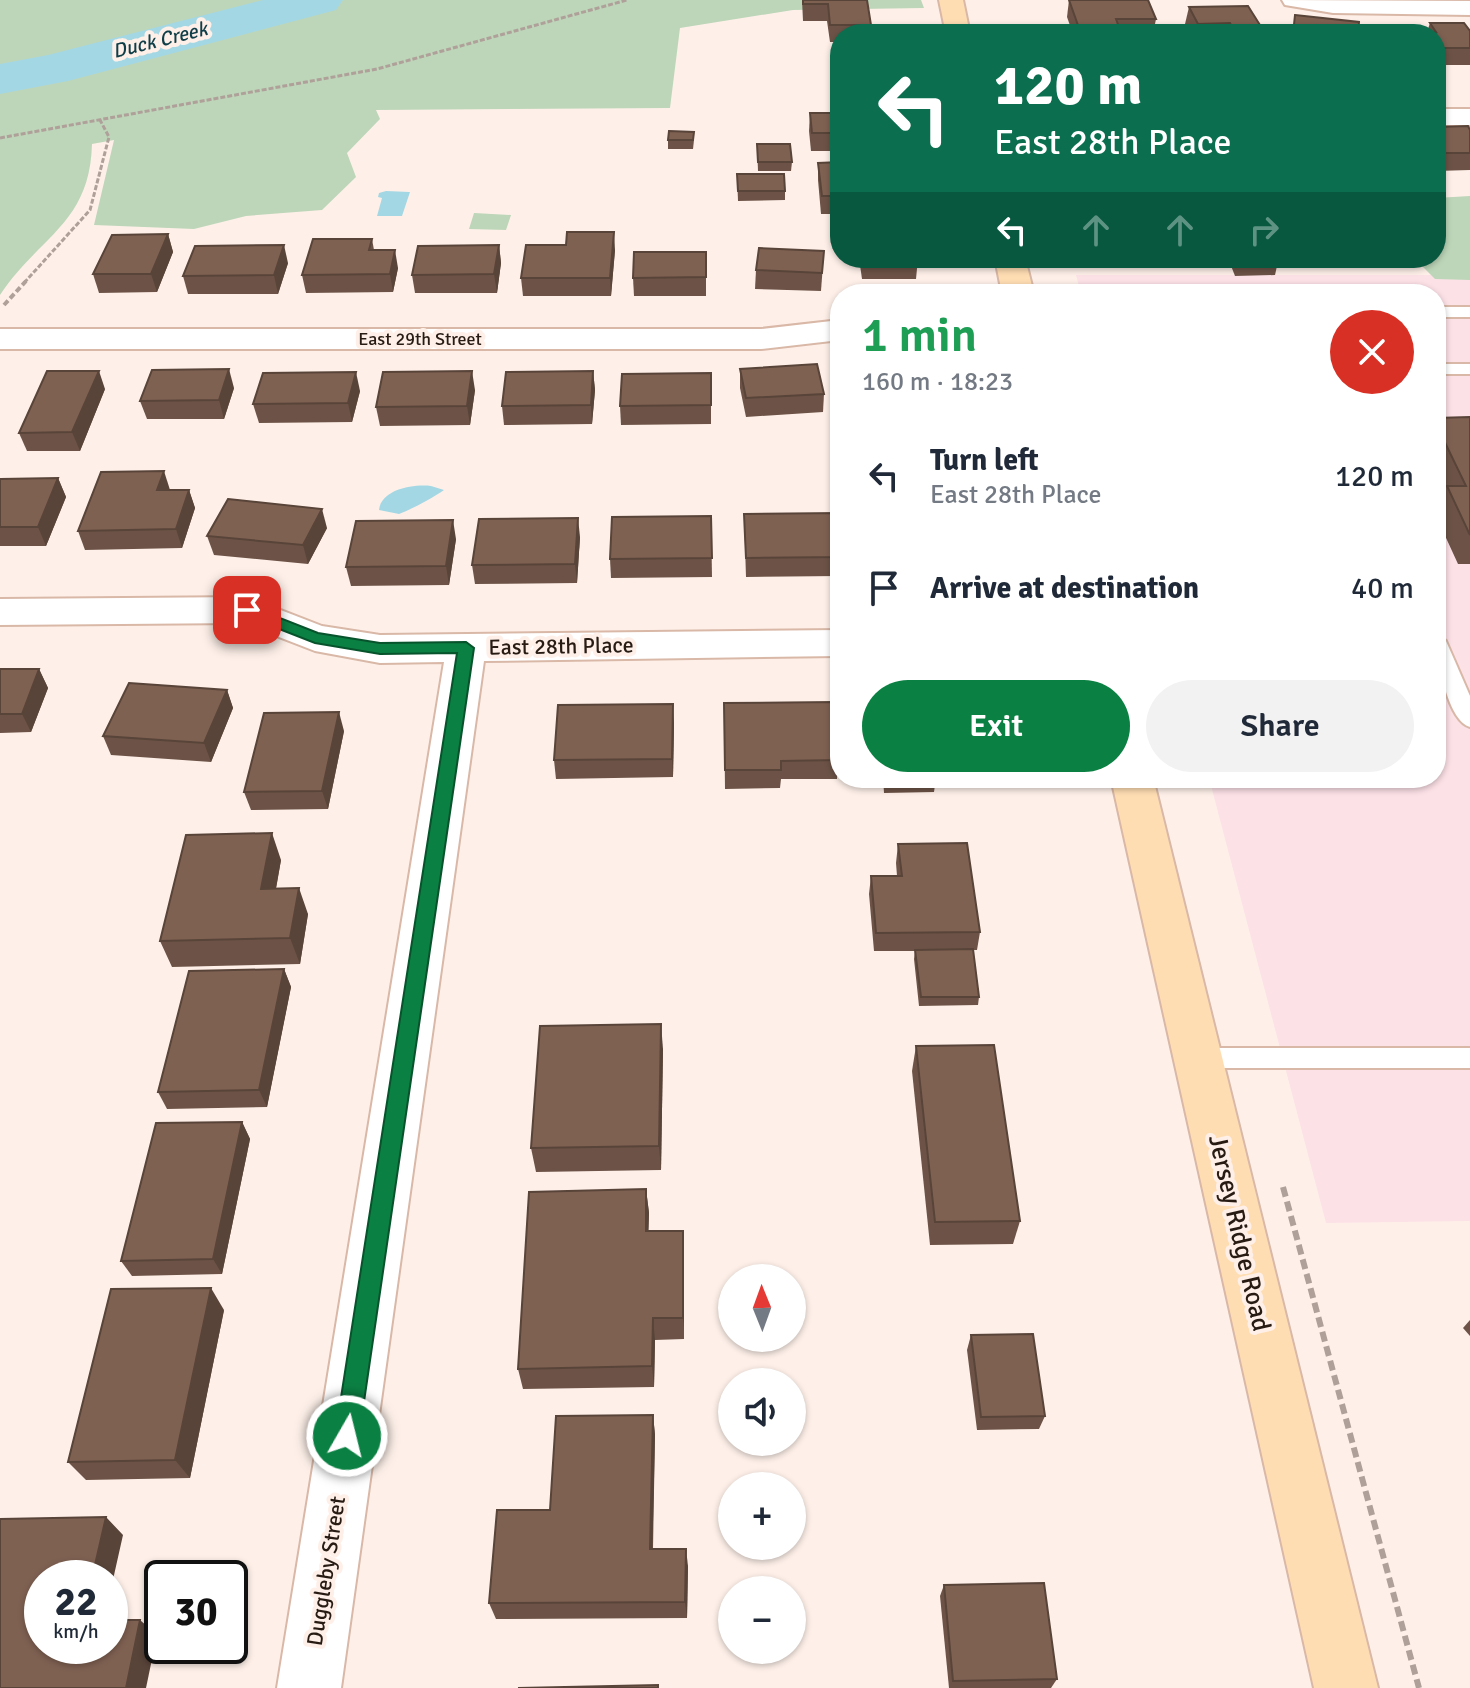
<!DOCTYPE html>
<meta charset="utf-8">
<style>
:root{--surface:#fff;--page:#f2f2f3;--text:#1f2937;--muted:#747a83;--accent:#0b8043}
body{margin:0;font-family:Signika,sans-serif;background:var(--page);color:var(--text);height:100vh;display:flex;flex-direction:column;font-size:30px;white-space:nowrap}
*{box-sizing:border-box;margin:0}
p{font-size:26px;color:var(--muted)}
.icon{flex:none;width:44px;height:44px;fill:none;stroke:currentColor;stroke-width:2;stroke-linecap:round;stroke-linejoin:round}
.map{position:relative;flex:1;overflow:hidden}
.details{position:absolute;left:830px;top:284px;width:616px;height:504px;display:flex;flex-direction:column;background:var(--surface);border-radius:32px;box-shadow:0 2px 6px #0004}
.details>*{flex:none}
.hud{position:absolute;left:830px;top:24px;width:616px;height:244px;border-radius:32px;box-shadow:0 2px 6px #0004;background:#0b6e4f;color:#fff;overflow:hidden}
.needle{width:52px;rotate:359deg}
.tools{position:absolute;left:718px;top:1264px;display:grid;gap:16px}
.tools a{display:grid;place-items:center;width:88px;height:88px;border-radius:50%;background:var(--surface);box-shadow:0 2px 6px #0004;font-size:40px}
.speed{position:absolute;left:24px;top:1560px;display:flex;gap:16px;font-size:40px;font-weight:700;text-align:center}
.speed>*{display:grid;place-content:center;width:104px;height:104px;border-radius:50%;background:var(--surface);box-shadow:0 2px 6px #0004;line-height:1}
.speed small{font-size:20px;font-weight:400}
.speed .limit{border:4px solid #111;border-radius:12px;background:#fff;color:#111}
.pin{position:absolute;display:grid;place-items:center;width:68px;height:68px;color:#fff;margin:-34px;border-radius:16px;box-shadow:0 4px 12px #0006}
.me{position:absolute;width:88px;margin:-44px;rotate:8deg;stroke-linejoin:round;filter:drop-shadow(0 0 6px #0008)}
.turn{display:flex;align-items:center;gap:28px;height:168px;padding:0 32px;font-size:36px}
.turn .icon{width:104px;height:104px;stroke-width:2.5}
.turn b{display:block;font-size:56px;line-height:68px}
.lanes{display:flex;align-items:center;height:76px;padding:0 32px;background:#0003;justify-content:center;gap:40px;direction:ltr}
.lanes .off{opacity:.35}
.round{display:grid;place-items:center;flex:none;width:84px;height:84px;border-radius:42px;background:var(--page)}
.head{display:flex;align-items:center;justify-content:space-between;height:136px;padding:0 32px}
h1{font-size:48px;font-weight:600;line-height:60px;color:#1e9e55}
.primary-button{display:flex;gap:16px;margin-top:auto;padding:16px 32px}
.primary-button a{flex:1;height:92px;border-radius:48px;background:var(--accent);color:#fff;font-size:32px;font-weight:600;line-height:92px;text-align:center}
.primary-button a+a{background:var(--page);color:var(--text)}
ul{padding:0;list-style:none}
li{display:flex;align-items:center;gap:24px;height:112px;padding:0 32px}
li div{flex:1}
li b{display:block;font-size:30px}
li em{font-style:normal}
.map>svg:first-child{display:block}
.education{fill:#fce1e7}
.green{fill:#bdd6b9}
.water{fill:#a4d7e4}
.lines{fill:none;stroke-linecap:round;stroke-linejoin:round}
.river{fill:#a4d7e4;fill-rule:evenodd}
.lane-casing{stroke:#d9b8a7;stroke-width:4}
.street-casing{stroke:#d9b8a7;stroke-width:4}
.secondary-casing{stroke:#d9b8a7;stroke-width:4}
.path-far2{stroke:#afa19a;stroke-width:3;stroke-dasharray:5 2;stroke-linecap:butt}
.path-far1{stroke:#afa19a;stroke-width:4;stroke-dasharray:6 3;stroke-linecap:butt}
.path{stroke:#afa19a;stroke-width:6;stroke-dasharray:10 5;stroke-linecap:butt}
.lane{fill:#fff;fill-rule:evenodd}
.street{fill:#fff;fill-rule:evenodd}
.secondary{fill:#ffddb3;fill-rule:evenodd}
.wall{fill:#6d5347}
.shaded-wall{fill:#594439}
.building{fill:#7f6152;stroke:#594439;stroke-width:2}
.route{fill:#0b8043;stroke:#07532c;stroke-width:2}
.labels{text-anchor:middle;dominant-baseline:central;stroke-width:8;stroke-linejoin:round;paint-order:stroke}
.far-street-label{font-size:18px;fill:#271b14;stroke:#fef0e9}
.far-water-label{font-size:20px;font-style:italic;fill:#103e48;stroke:#fef0e9}
.street-label{font-size:22px;fill:#271b14;stroke:#fef0e9}
.near-street-label{font-size:26px;fill:#271b14;stroke:#fef0e9}
</style>
<div class="map">
<svg width="1470" height="1688" viewBox="0 0 1470 1688">
<rect width="100%" height="100%" fill="#fef0e9"/>
<path class="education" d="M1076 275H1470V1221L1326 1223 1209 778H1436V294H1081Z"/>
<g class="green">
<path d="M0 0H921L924 8 793 10 680 28 670 108 376 110 380 119 347 153 356 177 322 210 246 216 194 229 94 225 114 140 92 144C90 224 39 236 0 295Z"/>
<path d="M1470 196V280L1435 279 1414 258H1436V198Z"/>
<path d="M474 213 511 215 506 230 469 229Z"/>
</g>
<g class="water">
<path d="M386 191 410 192 402 216H377L382 198 378 197 379 193Z"/>
<path d="M431 486 444 490C431 499 414 508 399 514L379 510C381 489 414 484 431 486Z"/>
</g>
<g class="lines">
<path class="river" d="M263 0H343L336 10 68 81 0 94V64L48 55Z"/>
<defs>
<g id="lane">
<rect x="1436" y="307" width="34" height="10"/>
<rect x="1436" y="364" width="34" height="10"/>
<path d="M1436 634 1446 641 1470 696V727C1447 721 1436 656 1436 634Z"/>
<path d="M1198 1048H1470V1068H1198L1189 1065 1186 1058 1189 1051Z"/>
</g>
<g id="street">
<path d="M1282 0 1470 1V15L1333 13 1285 5Z"/>
<rect x="1436" y="109" width="34" height="16"/>
<path d="M840 320V340L761 349H0V329H761Z"/>
<path d="M247 597 322 626 380 635 840 630V656L484 661 341 1688H277L444 662 380 663 315 651 243 623 0 625V599Z"/>
</g>
<g id="secondary">
<path d="M939 0H963L970 34H946Z"/>
<path d="M995 258H1025L1034 294H1002Z"/>
<path d="M1111 778H1153L1378 1688H1314Z"/>
</g>
</defs>
<use href="#lane" class="lane-casing"/>
<use href="#street" class="street-casing"/>
<use href="#secondary" class="secondary-casing"/>
<g class="path-far2">
<path d="M0 138 377 69 627 0"/>
<path d="M24 283 90 210 109 137 100 120"/>
</g>
<path class="path-far1" d="M4 305 26 281"/>
<path class="path" d="M1283 1187 1419 1688"/>
<use href="#lane" class="lane"/>
<use href="#street" class="street"/>
<use href="#secondary" class="secondary"/>
</g>
<g class="wall">
<path d="M802 0H867L871 25 870 34H840V42H830L827 21H803Z"/>
<path d="M1069 0 1156 19 1153 34H1073L1067 17Z"/>
<path d="M1189 7 1265 33V34H1191L1185 24Z"/>
<path d="M1430 23 1470 31V65H1436V34H1382L1383 32H1427Z"/>
<path d="M838 52H840V87L838 69Z"/>
<path d="M810 113H840V151H811L809 131Z"/>
<path d="M1436 127 1470 130V170L1436 171Z"/>
<path d="M668 140H694L693 149H668Z"/>
<path d="M757 144 792 162 791 171H758Z"/>
<path d="M840 162V214H821L818 180V163Z"/>
<path d="M737 174 785 191V200L738 201Z"/>
<path d="M168 234 173 252 157 292 99 293 93 274Z"/>
<path d="M372 239 374 250 398 268 393 292 306 293 302 275Z"/>
<path d="M499 245 501 263 497 293H415L412 275Z"/>
<path d="M615 250 611 296H523L521 278Z"/>
<path d="M824 251 821 291 755 289 756 270Z"/>
<path d="M706 252V296H634L633 278Z"/>
<path d="M859 258H918L916 279H862Z"/>
<path d="M1228 258H1274L1277 266 1275 275 1235 276Z"/>
<path d="M288 263 278 294H188L183 276Z"/>
<path d="M740 369 824 394 823 412 746 417 740 388Z"/>
<path d="M593 371 595 390 592 424 504 425 502 406Z"/>
<path d="M711 373V424L621 425 620 406Z"/>
<path d="M234 388 224 419H147L140 401Z"/>
<path d="M105 389 80 451H27L19 433Z"/>
<path d="M475 390 470 425 380 426 376 407Z"/>
<path d="M360 391 352 422 259 423 253 404Z"/>
<path d="M1470 417V564H1458L1436 516V511L1444 492 1436 475V418Z"/>
<path d="M58 478 66 497 46 546H0V479Z"/>
<path d="M170 490H189L195 508 182 548 85 550 78 531Z"/>
<path d="M840 513V576L746 577 744 514Z"/>
<path d="M711 516 712 577 611 578 610 559Z"/>
<path d="M327 528 308 564 214 555 207 536Z"/>
<path d="M580 537 577 583 475 584 472 565Z"/>
<path d="M456 539 449 585 351 586 346 567Z"/>
<path d="M0 669H39L48 688 31 732 0 733Z"/>
<path d="M227 690 233 708 211 762 111 755 103 736Z"/>
<path d="M724 703 838 760 837 779H781L780 788 725 789Z"/>
<path d="M674 722 673 777 556 779 554 760Z"/>
<path d="M344 731 328 809 251 810 244 792Z"/>
<path d="M883 778H936L934 792 884 793Z"/>
<path d="M898 844 980 932 977 950H973L979 997 978 1005 919 1006 914 959 915 951H874L869 894 871 876H897L896 863Z"/>
<path d="M281 860 276 889 308 914 300 964 172 967 160 941Z"/>
<path d="M284 969 291 987 267 1107 167 1109 158 1092Z"/>
<path d="M916 1046 1020 1221 1013 1244 930 1245 912 1071Z"/>
<path d="M663 1049 661 1170 536 1172 531 1148Z"/>
<path d="M242 1122 250 1139 222 1274 132 1276 121 1261Z"/>
<path d="M646 1189 649 1213 648 1231H683L684 1339 655 1340 654 1387 523 1389 518 1369Z"/>
<path d="M224 1310 190 1478 86 1480 68 1462Z"/>
<path d="M1470 1320V1336L1463 1328Z"/>
<path d="M971 1335 1045 1416 1039 1429 977 1430 967 1350Z"/>
<path d="M653 1415 655 1435 653 1549 688 1566 687 1618 496 1619 489 1603 550 1510Z"/>
<path d="M944 1585 1057 1679 1051 1688H949L940 1596Z"/>
</g>
<g class="shaded-wall">
<path d="M614 232 615 250 611 296 610 278Z"/>
<path d="M168 234 173 252 157 292 151 274Z"/>
<path d="M284 245 288 263 278 294 274 275Z"/>
<path d="M499 245 501 263 497 293 494 274Z"/>
<path d="M395 250 398 268 393 292 390 274Z"/>
<path d="M229 369 234 388 224 419 219 400Z"/>
<path d="M99 371 105 389 80 451 72 432Z"/>
<path d="M472 371 475 390 470 425 467 406Z"/>
<path d="M593 371 595 390 592 424 591 405Z"/>
<path d="M356 372 360 391 352 422 348 403Z"/>
<path d="M164 471 170 490H157Z"/>
<path d="M58 478 66 497 46 546 38 527Z"/>
<path d="M189 490 195 508 182 548 176 529Z"/>
<path d="M322 509 327 528 308 564 303 545Z"/>
<path d="M578 518 580 537 577 583 575 564Z"/>
<path d="M453 520 456 539 449 585 446 566Z"/>
<path d="M39 669 48 688 31 732 22 714Z"/>
<path d="M227 690 233 708 211 762 204 743Z"/>
<path d="M673 704 674 722 673 777 672 759Z"/>
<path d="M339 712 344 731 328 809 322 791Z"/>
<path d="M272 833 281 860 271 915 261 889Z"/>
<path d="M299 888 308 914 300 964 290 938Z"/>
<path d="M284 969 291 987 267 1107 259 1090Z"/>
<path d="M661 1024 663 1049 661 1170 659 1146Z"/>
<path d="M242 1122 250 1139 222 1274 213 1259Z"/>
<path d="M646 1189 649 1213 648 1254 646 1231Z"/>
<path d="M683 1231 684 1253V1339L683 1318Z"/>
<path d="M211 1288 224 1310 190 1478 175 1460Z"/>
<path d="M653 1318 655 1340 654 1387 652 1366Z"/>
<path d="M653 1415 655 1435 652 1566 650 1549Z"/>
<path d="M106 1517 123 1535 110 1593V1578H92Z"/>
<path d="M686 1549 688 1566 687 1618 685 1602Z"/>
<path d="M140 1620 157 1635 146 1688H126Z"/>
</g>
<g class="building">
<path d="M803 0H867L871 25H830L828 4H803Z"/>
<path d="M1069 0H1148L1156 19H1116L1119 27 1079 28Z"/>
<path d="M1248 6 1265 33 1236 34 1230 23 1198 24 1189 7Z"/>
<path d="M1295 15 1359 22 1358 34H1293Z"/>
<path d="M1430 23H1464L1470 31V48H1436V34H1384L1383 32H1436Z"/>
<path d="M810 113H840V133H812Z"/>
<path d="M1468 126 1470 130V153H1436V127Z"/>
<path d="M669 131 694 132 693 140H668Z"/>
<path d="M757 144H790L792 162H758Z"/>
<path d="M840 162V196H822L818 163Z"/>
<path d="M737 174H784L785 191H738Z"/>
<path d="M567 232H614L610 278H521L526 245H566Z"/>
<path d="M168 234 151 274H93L112 235Z"/>
<path d="M313 239H372L369 250H395L390 274 302 275Z"/>
<path d="M284 245 274 275 183 276 195 246Z"/>
<path d="M499 245 494 274 412 275 418 246Z"/>
<path d="M759 248 824 251 822 273 756 270Z"/>
<path d="M634 252H706V277L633 278Z"/>
<path d="M863 258H918V260L863 261Z"/>
<path d="M1234 258H1274L1277 266H1238Z"/>
<path d="M817 364 824 394 746 398 740 369Z"/>
<path d="M229 369 219 400 140 401 152 370Z"/>
<path d="M47 371H99L72 432 19 433Z"/>
<path d="M472 371 467 406 376 407 383 372Z"/>
<path d="M593 371 591 405 502 406 506 372Z"/>
<path d="M356 372 348 403 253 404 263 373Z"/>
<path d="M711 373V405L620 406 622 374Z"/>
<path d="M1470 417V535L1447 486H1466L1436 424V418Z"/>
<path d="M164 471 157 490H189L176 529 78 531 101 472Z"/>
<path d="M58 478 38 527H0V479Z"/>
<path d="M228 499 322 509 303 545 207 536Z"/>
<path d="M840 513V557L746 558 744 514Z"/>
<path d="M711 516 712 558 610 559 612 517Z"/>
<path d="M578 518 575 564 472 565 479 519Z"/>
<path d="M453 520 446 566 346 567 356 521Z"/>
<path d="M0 669H39L22 714H0Z"/>
<path d="M129 683 227 690 204 743 103 736Z"/>
<path d="M834 702 838 760 781 761V770H725L724 703Z"/>
<path d="M673 704 672 759 554 760 558 705Z"/>
<path d="M339 712 322 791 244 792 264 713Z"/>
<path d="M272 833 261 889 299 888 290 938 160 941 186 835Z"/>
<path d="M967 843 980 932 876 933 871 876H902L898 844Z"/>
<path d="M973 949 979 997H921L915 950Z"/>
<path d="M284 969 259 1090 158 1092 189 971Z"/>
<path d="M661 1024 659 1146 531 1148 540 1026Z"/>
<path d="M994 1045 1020 1221 935 1222 916 1046Z"/>
<path d="M242 1122 213 1259 121 1261 156 1123Z"/>
<path d="M646 1189V1231H683V1318H653L652 1366 518 1369 529 1192Z"/>
<path d="M211 1288 175 1460 68 1462 111 1289Z"/>
<path d="M1033 1334 1045 1416 981 1417 971 1335Z"/>
<path d="M653 1415 650 1549H686L685 1602 489 1603 497 1510H550L556 1416Z"/>
<path d="M106 1517 92 1578H42V1646H110V1620H140L126 1688H0V1519Z"/>
<path d="M1044 1583 1057 1679 953 1681 944 1585Z"/>
<path d="M658 1685V1688H518Z"/>
</g>
<path class="route" d="M247 605 318 633 380 643 466 642 474 648 359 1436 355 1444 347 1448 339 1444 335 1436 457 653 380 654 315 643 241 614V606Z"/>
<g class="labels">
<g class="far-street-label">
<text x="420" y="339">East 29th Street</text>
</g>
<g class="far-water-label">
<text transform="translate(160 40) rotate(-14)">Duck Creek</text>
</g>
<g class="street-label">
<text transform="translate(561 646) rotate(-1)">East 28th Place</text>
<text transform="translate(326 1571) rotate(-81)">Duggleby Street</text>
</g>
<g class="near-street-label">
<text transform="translate(1239 1233) rotate(77)">Jersey Ridge Road</text>
</g>
</g>
</svg>
<div class="tools">
<a><svg class="needle" viewBox="-14 -14 28 28"><path d="M0-13l5 13h-10z" fill="#e53935"/><path d="M0 13l5-13h-10z" fill="#747a83"/></svg></a>
<a><svg class="icon" aria-label="sound" viewBox="0 0 24 24"><path d="M4 9h4l5-4v14l-5-4H4zM17 9q2 3 0 6"/></svg></a>
<a>+</a>
<a>−</a>
</div>
<div class="speed"><div>22<small>km/h</small></div><div class="limit">30</div></div>
<div class="pin" style="left:247px;top:610px;background:#d93025"><svg class="icon" aria-label="arrive" viewBox="0 0 24 24"><path d="M6 21V4h12l-3 4 3 4H6"/></svg></div>
<svg class="me" style="left:347px;top:1436px" viewBox="-20 -20 40 40"><circle r="17" fill="#0b8043" stroke="#fff" stroke-width="3"/><path d="M0-11L8 9 0 5-8 9z" fill="#fff"/></svg>
<div class="hud">
<div class="turn"><svg class="icon" aria-label="left" viewBox="0 0 24 24"><path d="M17 20v-9H6M10 6l-5 5 5 5"/></svg><div><b>120 m</b>East 28th Place</div></div>
<div class="lanes"><svg class="icon" aria-label="left" viewBox="0 0 24 24"><path d="M17 20v-9H6M10 6l-5 5 5 5"/></svg><svg class="icon off" aria-label="ahead" viewBox="0 0 24 24"><path d="M12 20V5M6 11l6-6 6 6"/></svg><svg class="icon off" aria-label="ahead" viewBox="0 0 24 24"><path d="M12 20V5M6 11l6-6 6 6"/></svg><svg class="icon off" aria-label="right" viewBox="0 0 24 24"><path d="M7 20v-9h11M14 6l5 5-5 5"/></svg></div>
</div>
<section class="details">
<div class="head"><div><h1>1 min</h1><p>160 m · 18:23</p></div><a class="round" style="background:#d93025;color:#fff"><svg class="icon" aria-label="close" viewBox="0 0 24 24"><path d="M6 6l12 12M18 6L6 18"/></svg></a></div>
<ul>
<li><svg class="icon" aria-label="left" viewBox="0 0 24 24"><path d="M17 20v-9H6M10 6l-5 5 5 5"/></svg><div><b>Turn left</b><p>East 28th Place</p></div><em>120 m</em></li>
<li><svg class="icon" aria-label="arrive" viewBox="0 0 24 24"><path d="M6 21V4h12l-3 4 3 4H6"/></svg><div><b>Arrive at destination</b></div><em>40 m</em></li>
</ul>
<div class="primary-button"><a>Exit</a><a>Share</a></div>
</section>
</div>
